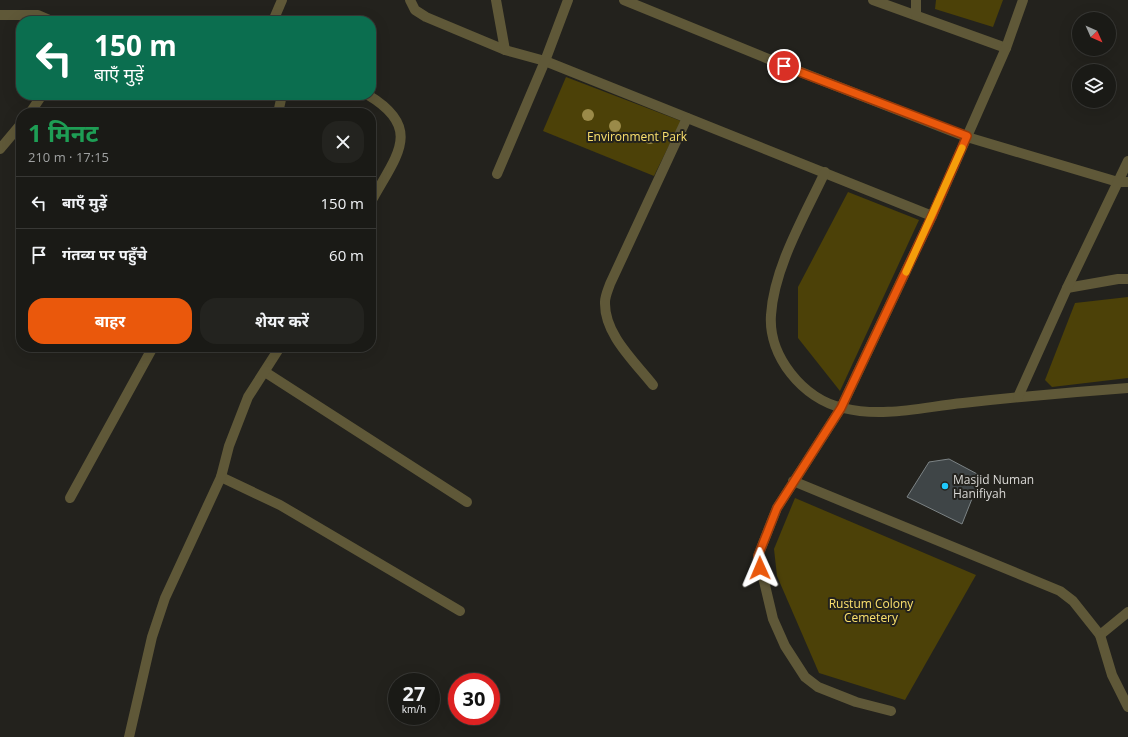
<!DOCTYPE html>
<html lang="hi">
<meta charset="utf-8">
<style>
:root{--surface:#1a1a16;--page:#23231f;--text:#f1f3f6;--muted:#9fa1a1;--line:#383835;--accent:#ea580c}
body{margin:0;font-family:"Open Sans","Noto Sans Devanagari",sans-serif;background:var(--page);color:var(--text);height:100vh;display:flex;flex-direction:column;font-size:15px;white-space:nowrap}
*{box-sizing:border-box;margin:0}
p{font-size:13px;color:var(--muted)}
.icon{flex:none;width:22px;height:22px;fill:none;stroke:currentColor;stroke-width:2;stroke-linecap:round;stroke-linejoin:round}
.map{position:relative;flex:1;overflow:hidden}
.details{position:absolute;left:16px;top:108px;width:360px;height:244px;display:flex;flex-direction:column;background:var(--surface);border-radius:16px;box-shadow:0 4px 16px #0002,0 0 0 1px var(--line)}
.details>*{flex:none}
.guide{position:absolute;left:16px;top:16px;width:360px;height:84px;border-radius:16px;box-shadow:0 4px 16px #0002,0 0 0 1px var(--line);background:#0b6e4f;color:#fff;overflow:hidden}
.needle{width:26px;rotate:135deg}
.buttons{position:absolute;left:1072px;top:12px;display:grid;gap:8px}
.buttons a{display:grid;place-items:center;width:44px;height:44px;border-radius:50%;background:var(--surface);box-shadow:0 4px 16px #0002,0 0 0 1px var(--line);font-size:20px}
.speed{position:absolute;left:388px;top:673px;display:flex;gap:8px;font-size:20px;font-weight:700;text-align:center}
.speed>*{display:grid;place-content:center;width:52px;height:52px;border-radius:50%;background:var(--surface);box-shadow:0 4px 16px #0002,0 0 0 1px var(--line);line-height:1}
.speed small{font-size:10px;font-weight:400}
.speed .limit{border:6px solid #d22;background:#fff;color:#111}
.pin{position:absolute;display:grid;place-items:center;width:34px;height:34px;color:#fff;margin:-17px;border:2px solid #fff;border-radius:50%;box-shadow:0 1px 4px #0007}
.me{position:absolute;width:44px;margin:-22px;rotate:359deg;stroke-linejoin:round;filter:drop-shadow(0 0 3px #0008)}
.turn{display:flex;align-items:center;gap:14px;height:84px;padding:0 12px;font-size:18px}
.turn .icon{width:52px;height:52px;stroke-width:2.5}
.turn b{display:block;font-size:28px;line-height:34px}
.round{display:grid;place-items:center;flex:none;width:42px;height:42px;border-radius:16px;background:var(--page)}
.summary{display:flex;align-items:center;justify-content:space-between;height:68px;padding:0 12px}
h1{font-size:24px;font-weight:700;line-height:30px;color:#1e9e55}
.action{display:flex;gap:8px;margin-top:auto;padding:8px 12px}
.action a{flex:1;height:46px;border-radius:16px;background:var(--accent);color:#fff;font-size:16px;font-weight:700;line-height:46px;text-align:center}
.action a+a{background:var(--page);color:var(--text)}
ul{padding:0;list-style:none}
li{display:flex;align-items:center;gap:12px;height:52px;padding:0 12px;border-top:1px solid var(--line)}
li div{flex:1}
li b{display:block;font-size:15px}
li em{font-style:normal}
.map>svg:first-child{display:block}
.green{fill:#4c4108}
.building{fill:#3f4547;stroke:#7c8385}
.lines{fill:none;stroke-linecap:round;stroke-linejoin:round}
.minor{stroke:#5f5838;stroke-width:10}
.tree{fill:#9a8a49}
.route-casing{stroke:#983908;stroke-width:10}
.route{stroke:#ea580c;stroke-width:7}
.slow{stroke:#f59e0b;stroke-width:7}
.poi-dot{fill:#1fc9fd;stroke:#23221d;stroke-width:1.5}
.labels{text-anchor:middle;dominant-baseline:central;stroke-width:4;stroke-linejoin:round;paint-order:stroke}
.park-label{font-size:12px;fill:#fbe06d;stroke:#23221d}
.poi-label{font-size:12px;fill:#dad9d6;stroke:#23221d;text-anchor:start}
</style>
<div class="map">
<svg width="1128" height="737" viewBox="0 0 1128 737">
<rect width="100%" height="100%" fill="#23221d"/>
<g class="green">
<path d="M936 0H1003L993 27 935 9Z"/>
<path d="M566 77 681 121 654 176 543 131Z"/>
<path d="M848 192 919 220 840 391 798 338V287Z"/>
<path d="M1128 297V378L1052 387 1045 380 1075 303Z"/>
<path d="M795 498 976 575 905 700 819 673 777 576 774 549Z"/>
</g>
<path class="building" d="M949 459 981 476 962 524 907 497 929 462Z"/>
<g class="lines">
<g class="minor">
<path d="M410 0 415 10 426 17 505 50 545 61 932 216"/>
<path d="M496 0 505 50"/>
<path d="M624 0 798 71 967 137 1118 182H1128"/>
<path d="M873 0 1006 48"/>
<path d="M0 15H38L52 21"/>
<path d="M916 15V0"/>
<path d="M273 21 282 0"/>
<path d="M368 95C425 129 395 157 371 202"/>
<path d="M30 113 42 95"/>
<path d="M278 113 282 95"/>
<path d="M0 149 21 124"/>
<path d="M825 172C805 215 774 267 771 315 768 356 803 399 843 408 883 418 923 407 963 403 1018 397 1073 392 1128 388"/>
<path d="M497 174 545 61 568 0"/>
<path d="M1067 288 1118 279H1128"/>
<path d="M265 372 467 502"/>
<path d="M653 385C634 361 604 334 605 302 605 296 608 290 610 284L687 118"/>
<path d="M1018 397 1067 288 1128 161"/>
<path d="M221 477 280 505 460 611"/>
<path d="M793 481 1060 591 1073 601 1100 635 1128 612"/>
<path d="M70 498 153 347"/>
<path d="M1100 635 1112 675 1128 707"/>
<path d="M891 711 856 702 818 687 805 677 785 646 773 619 758 556 777 508 841 408 932 216 1006 48 1023 0"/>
<path d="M129 737 152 637 165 598 221 477 229 446 248 397 280 347"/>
</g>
</g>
<g class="tree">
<circle cx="588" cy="115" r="6"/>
<circle cx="615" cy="126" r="6"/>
<circle cx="650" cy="138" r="6"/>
</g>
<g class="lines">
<defs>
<path id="route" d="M760 568 758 556 777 508 841 408 932 216 967 136 784 66"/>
</defs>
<use href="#route" class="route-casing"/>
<use href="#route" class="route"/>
<path class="slow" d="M906 272 962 148"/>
</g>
<circle class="poi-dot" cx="945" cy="486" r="4"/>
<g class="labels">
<g class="park-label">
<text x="637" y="136">Environment Park</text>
<text x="871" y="603">Rustum Colony<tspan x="871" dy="14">Cemetery</tspan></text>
</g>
<g class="poi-label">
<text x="953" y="479">Masjid Numan<tspan x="953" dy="14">Hanifiyah</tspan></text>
</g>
</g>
</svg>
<div class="buttons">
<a><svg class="needle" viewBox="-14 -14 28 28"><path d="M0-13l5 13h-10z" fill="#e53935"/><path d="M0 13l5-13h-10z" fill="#9fa1a1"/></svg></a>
<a><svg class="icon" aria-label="layers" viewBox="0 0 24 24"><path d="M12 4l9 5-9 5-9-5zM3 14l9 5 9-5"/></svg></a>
</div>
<div class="speed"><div>27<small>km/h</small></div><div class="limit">30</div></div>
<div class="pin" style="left:784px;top:66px;background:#d93025"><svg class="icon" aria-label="arrive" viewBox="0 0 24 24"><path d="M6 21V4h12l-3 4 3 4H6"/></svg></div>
<svg class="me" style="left:760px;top:568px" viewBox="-20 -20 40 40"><path d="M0-17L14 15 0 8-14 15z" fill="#ea580c" stroke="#fff" stroke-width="4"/></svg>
<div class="guide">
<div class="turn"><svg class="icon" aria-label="left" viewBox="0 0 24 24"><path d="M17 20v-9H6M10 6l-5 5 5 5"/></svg><div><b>150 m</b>बाएँ मुड़ें</div></div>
</div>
<section class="details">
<div class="summary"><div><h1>1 मिनट</h1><p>210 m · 17:15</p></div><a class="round"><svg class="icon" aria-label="close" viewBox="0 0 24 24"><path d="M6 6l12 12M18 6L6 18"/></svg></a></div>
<ul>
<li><svg class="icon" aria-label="left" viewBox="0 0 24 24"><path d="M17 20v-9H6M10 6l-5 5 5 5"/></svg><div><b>बाएँ मुड़ें</b></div><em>150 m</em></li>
<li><svg class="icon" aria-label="arrive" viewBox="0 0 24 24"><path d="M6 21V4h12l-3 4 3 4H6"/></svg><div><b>गंतव्य पर पहुँचे</b></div><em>60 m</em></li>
</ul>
<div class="action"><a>बाहर</a><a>शेयर करें</a></div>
</section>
</div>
